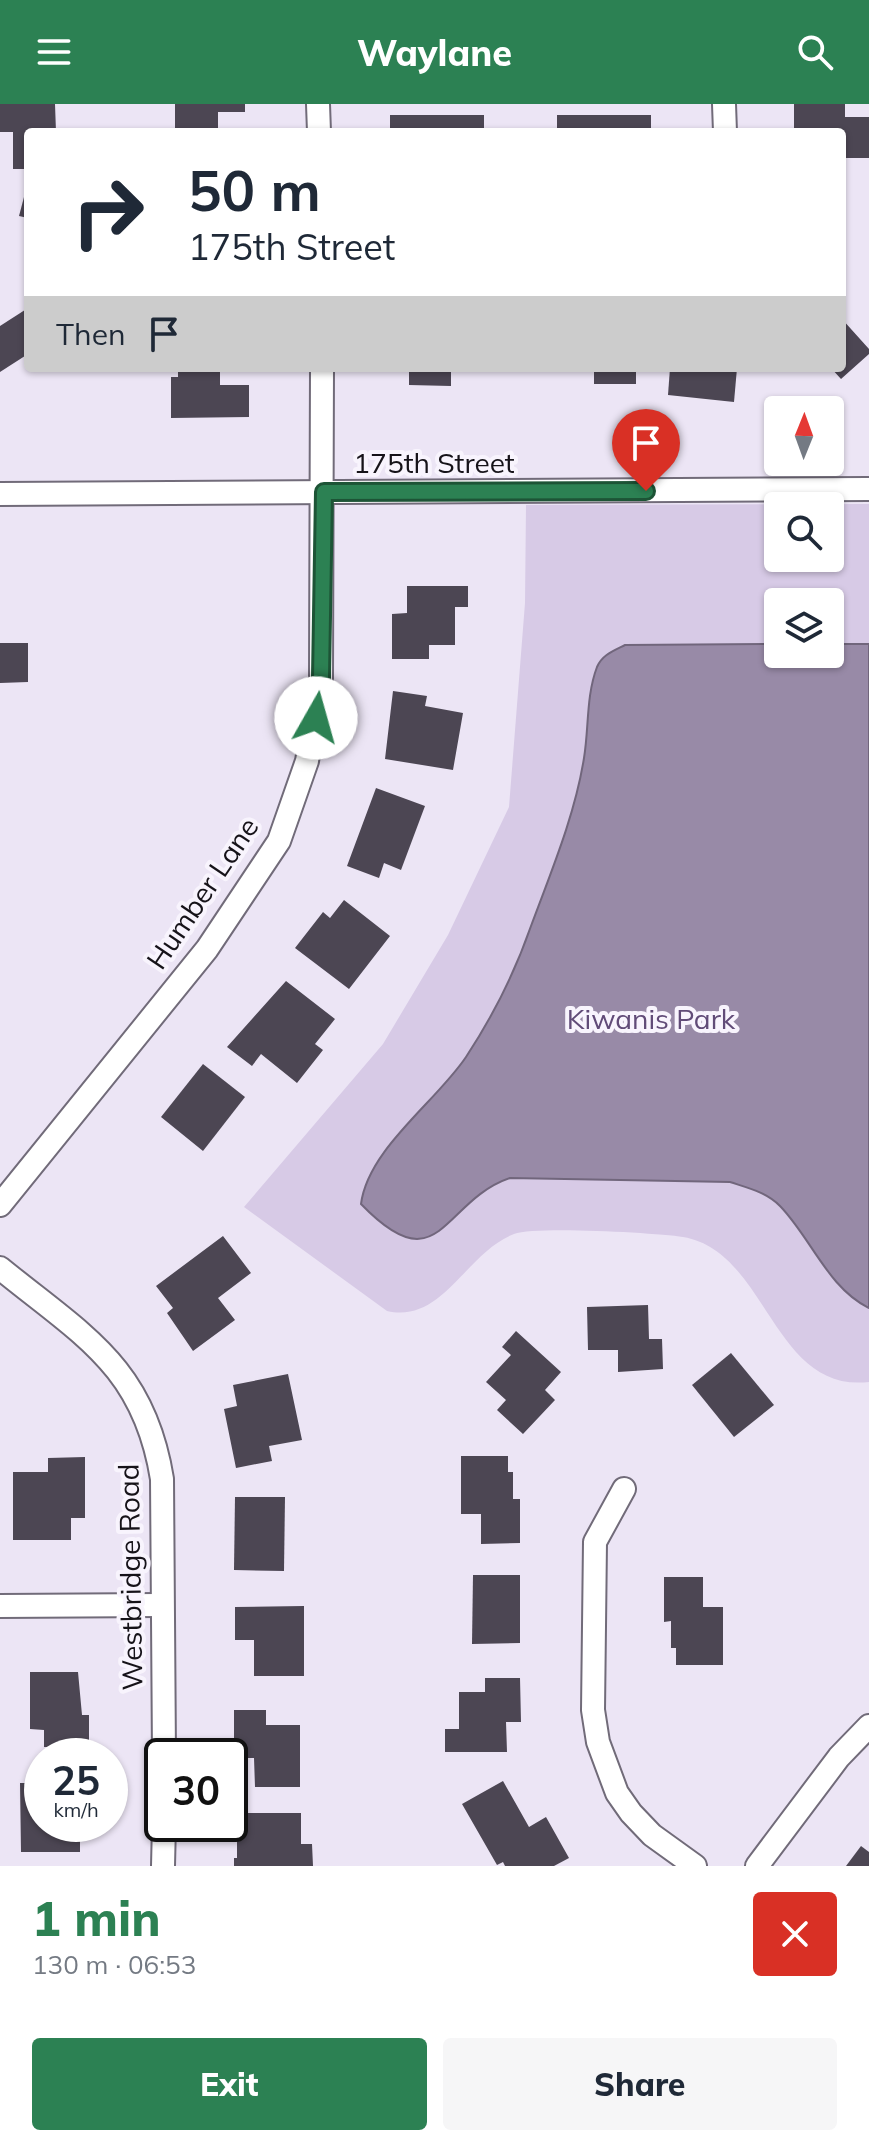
<!DOCTYPE html>
<meta charset="utf-8">
<style>
:root{--surface:#fff;--page:#f6f6f7;--text:#1f2937;--muted:#747a83;--accent:#2c8153}
body{margin:0;font-family:Mulish,sans-serif;background:var(--page);color:var(--text);height:100vh;display:flex;flex-direction:column;font-size:30px;white-space:nowrap}
*{box-sizing:border-box;margin:0}
p{font-size:26px;color:var(--muted)}
.icon{flex:none;width:44px;height:44px;fill:none;stroke:currentColor;stroke-width:2;stroke-linecap:round;stroke-linejoin:round}
.map{position:relative;height:1762px;overflow:hidden}
.panel{display:flex;flex-direction:column;background:var(--surface);flex:1}
.panel>*{flex:none}
.guide{position:absolute;left:24px;top:24px;width:822px;height:244px;border-radius:8px;box-shadow:0 2px 6px #0004;background:#fff;color:var(--text);overflow:hidden}
.needle{width:52px;rotate:1deg}
.buttons{position:absolute;left:764px;top:292px;display:grid;gap:16px}
.buttons a{display:grid;place-items:center;width:80px;height:80px;border-radius:8px;background:var(--surface);box-shadow:0 2px 6px #0004;font-size:40px}
.speed{position:absolute;left:24px;top:1634px;display:flex;gap:16px;font-size:40px;font-weight:700;text-align:center}
.speed>*{display:grid;place-content:center;width:104px;height:104px;border-radius:50%;background:var(--surface);box-shadow:0 2px 6px #0004;line-height:1}
.speed small{font-size:20px;font-weight:400}
.speed .limit{border:4px solid #111;border-radius:12px;background:#fff;color:#111}
.pin{position:absolute;display:grid;place-items:center;width:68px;height:68px;color:#fff;margin:-82px -34px;border-radius:50% 50% 50% 0;rotate:-45deg;box-shadow:0 0 8px #0007}
.pin .icon{rotate:45deg}
.me{position:absolute;width:88px;margin:-44px;rotate:7deg;stroke-linejoin:round;filter:drop-shadow(0 0 6px #0008)}
.turn{display:flex;align-items:center;gap:28px;height:168px;padding:0 32px;font-size:36px}
.turn .icon{width:104px;height:104px;stroke-width:2.5}
.turn b{display:block;font-size:56px;line-height:68px}
.then{display:flex;align-items:center;height:76px;padding:0 32px;background:#0003;gap:16px;font-size:30px}
.round{display:grid;place-items:center;flex:none;width:84px;height:84px;border-radius:8px;background:var(--page)}
.overview{display:flex;align-items:center;justify-content:space-between;height:136px;padding:0 32px}
h1{font-size:48px;font-weight:800;line-height:60px;color:var(--accent)}
.cta{display:flex;gap:16px;margin-top:auto;padding:16px 32px}
.cta a{flex:1;height:92px;border-radius:8px;background:var(--accent);color:#fff;font-size:32px;font-weight:800;line-height:92px;text-align:center}
.cta a+a{background:var(--page);color:var(--text)}
header{display:flex;justify-content:space-between;align-items:center;height:104px;padding:0 32px;background:var(--accent);color:#fff;font-size:36px;font-weight:800}
.map>svg:first-child{display:block}
.green{fill:#d7cae6;fill-rule:evenodd}
.water{fill:#988aa7;stroke:#71667c;stroke-width:2}
.building{fill:#4c4653}
.lines{fill:none;stroke-linecap:round;stroke-linejoin:round}
.street-casing{stroke:#716b79;stroke-width:26}
.street{stroke:#fff;stroke-width:22}
.route-casing{stroke:#1d5436;stroke-width:20}
.route{stroke:#2c8153;stroke-width:14}
.labels{text-anchor:middle;dominant-baseline:central;stroke-width:8;stroke-linejoin:round;paint-order:stroke}
.street-label{font-size:28px;fill:#161319;stroke:#f8f4fd}
.park-label{font-size:28px;fill:#614b78;stroke:#f8f4fd}
</style>
<header><svg class="icon" aria-label="menu" viewBox="0 0 24 24"><path d="M4 6h16M4 12h16M4 18h16"/></svg>Waylane<svg class="icon" aria-label="search" viewBox="0 0 24 24"><circle cx="10" cy="10" r="6"/><path d="M15 15l6 6"/></svg></header>
<div class="map">
<svg width="869" height="1762" viewBox="0 0 869 1762">
<rect width="100%" height="100%" fill="#ece5f5"/>
<path class="green" d="M869 400V1278C772 1289 768 1147 683 1133 656 1129 536 1122 514 1130 466 1148 443 1220 387 1207L244 1103 383 940 448 831 509 703 525 499 526 401ZM778 402H830V454H778ZM778 498H830V550H778Z"/>
<path class="water" d="M778 540V550H830V540H869V1204C828 1184 811 1134 780 1102 766 1088 748 1084 730 1078L510 1074C442 1097 440 1182 361 1100 368 1045 436 998 466 953 493 912 515 868 531 822 551 768 575 711 584 654 589 624 586 592 597 563 602 551 613 547 625 541Z"/>
<g class="building">
<path d="M0 0H55L56 28H28V65H13V28H0Z"/>
<path d="M175 0H245V8H218V28H175Z"/>
<path d="M794 0H845V13H869V54H842V28H794Z"/>
<rect x="390" y="11" width="94" height="17"/>
<rect x="557" y="11" width="94" height="17"/>
<path d="M28 78V114L19 112Z"/>
<path d="M28 204V250L0 268V222Z"/>
<path d="M842 215 869 245V250L841 275 831 264H842Z"/>
<path d="M178 264H220V281H249V313L171 314V273H178Z"/>
<path d="M409 264H451V282L409 281Z"/>
<rect x="594" y="264" width="42" height="16"/>
<path d="M670 264H737L734 298 668 291Z"/>
<path d="M407 482H468V503H455V541H429V555H392V510L407 509Z"/>
<path d="M0 539H28V578L0 579Z"/>
<path d="M393 587 427 592 425 602 463 609 453 666 385 655Z"/>
<path d="M376 684 425 702 401 766 384 759 379 774 347 762Z"/>
<path d="M344 796 390 832 349 885 295 844 323 808 330 814Z"/>
<path d="M286 877 335 915 315 940 323 946 297 979 261 950 252 962 227 943Z"/>
<path d="M203 960 245 993 203 1047 161 1013Z"/>
<path d="M223 1132 251 1169 218 1194 235 1216 193 1247 167 1209 173 1204 156 1182Z"/>
<path d="M648 1201 649 1235H662L663 1265 618 1268V1246H588L587 1203Z"/>
<path d="M516 1227 561 1268 545 1286 555 1296 523 1330 497 1306 506 1296 486 1278 511 1251 502 1243Z"/>
<path d="M731 1249 774 1301 734 1333 692 1281Z"/>
<path d="M288 1270 302 1336 269 1342 272 1357 236 1364 224 1305 237 1302 233 1281Z"/>
<path d="M461 1352H508V1368H513V1395H520V1439L481 1440V1410H461Z"/>
<path d="M85 1353V1414H71V1436H13V1368H48V1354Z"/>
<path d="M235 1393H285L284 1467 234 1466Z"/>
<path d="M473 1471H520V1539L472 1540Z"/>
<path d="M664 1473H703V1503H723V1561H676V1544H671V1517L664 1518Z"/>
<path d="M304 1502V1572H254V1536H235V1503Z"/>
<path d="M30 1568H78L82 1611H89V1643H44V1626L30 1625Z"/>
<path d="M485 1574H520L521 1618H506L507 1648H445V1625H459V1588H485Z"/>
<path d="M234 1606H266V1621H300V1683H255L254 1654H234Z"/>
<path d="M503 1677 529 1723 546 1713 569 1754 554 1762H505L503 1758 497 1761 462 1700Z"/>
<path d="M20 1679H42V1720H94V1725H80V1748H21Z"/>
<path d="M237 1709H301V1740H312L313 1762H234V1754H237Z"/>
<path d="M861 1742 869 1748V1762H846Z"/>
</g>
<g class="lines">
<defs>
<g id="street">
<path d="M318 0 319 28"/>
<path d="M724 0 725 28"/>
<path d="M0 390 869 385"/>
<path d="M0 1101 207 845 279 737 307 657 321 574 322 264"/>
<path d="M0 1164C82 1231 144 1262 162 1375L164 1652"/>
<path d="M624 1385 595 1438 593 1606 598 1638 617 1689 631 1709 652 1731 695 1762"/>
<path d="M0 1502 161 1501"/>
<path d="M163 1762 164 1720"/>
<path d="M757 1762 839 1653 869 1622"/>
</g>
</defs>
<use href="#street" class="street-casing"/>
<use href="#street" class="street"/>
</g>
<g class="lines">
<defs>
<path id="route" d="M316 614 321 574 324 388 646 387"/>
</defs>
<use href="#route" class="route-casing"/>
<use href="#route" class="route"/>
</g>
<g class="labels">
<g class="street-label">
<text x="434" y="358">175th Street</text>
<text transform="translate(202 789) rotate(-56)">Humber Lane</text>
<text transform="translate(130 1473) rotate(-91)">Westbridge Road</text>
</g>
<g class="park-label">
<text x="651" y="914">Kiwanis Park</text>
</g>
</g>
</svg>
<div class="buttons">
<a><svg class="needle" viewBox="-14 -14 28 28"><path d="M0-13l5 13h-10z" fill="#e53935"/><path d="M0 13l5-13h-10z" fill="#747a83"/></svg></a>
<a><svg class="icon" aria-label="search" viewBox="0 0 24 24"><circle cx="10" cy="10" r="6"/><path d="M15 15l6 6"/></svg></a>
<a><svg class="icon" aria-label="layers" viewBox="0 0 24 24"><path d="M12 4l9 5-9 5-9-5zM3 14l9 5 9-5"/></svg></a>
</div>
<div class="speed"><div>25<small>km/h</small></div><div class="limit">30</div></div>
<div class="pin" style="left:646px;top:387px;background:#d93025"><svg class="icon" aria-label="arrive" viewBox="0 0 24 24"><path d="M6 21V4h12l-3 4 3 4H6"/></svg></div>
<svg class="me" style="left:316px;top:614px" viewBox="-20 -20 40 40"><circle r="19" fill="#fff"/><path d="M0-13L10 11 0 6-10 11z" fill="#2c8153"/></svg>
<div class="guide">
<div class="turn"><svg class="icon" aria-label="right" viewBox="0 0 24 24"><path d="M7 20v-9h11M14 6l5 5-5 5"/></svg><div><b>50 m</b>175th Street</div></div>
<div class="then">Then<svg class="icon" aria-label="arrive" viewBox="0 0 24 24"><path d="M6 21V4h12l-3 4 3 4H6"/></svg></div>
</div>
</div>
<section class="panel">
<div class="overview"><div><h1>1 min</h1><p>130 m · 06:53</p></div><a class="round" style="background:#d93025;color:#fff"><svg class="icon" aria-label="close" viewBox="0 0 24 24"><path d="M6 6l12 12M18 6L6 18"/></svg></a></div>
<div class="cta"><a>Exit</a><a>Share</a></div>
</section>
